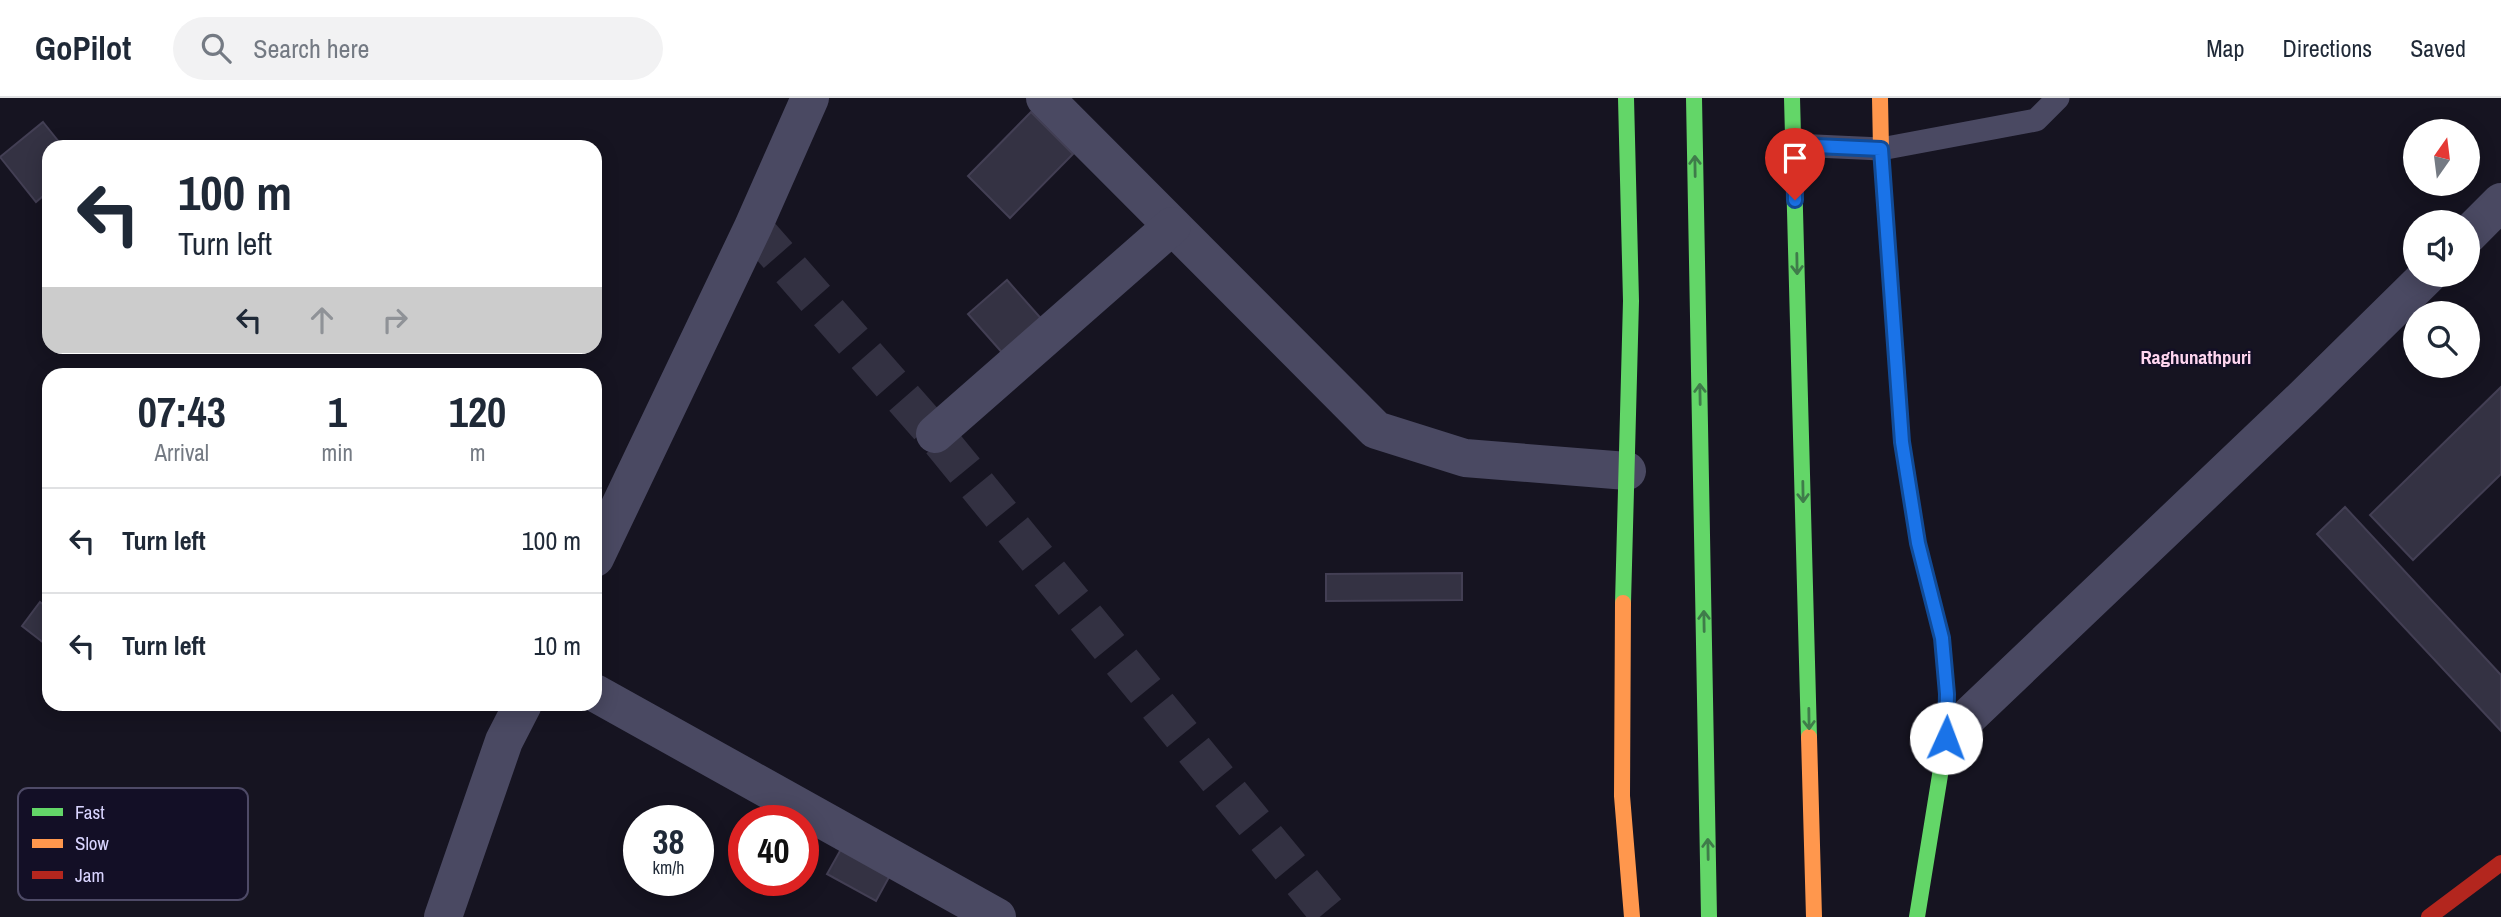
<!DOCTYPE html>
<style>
:root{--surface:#fff;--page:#f2f2f3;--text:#1f2937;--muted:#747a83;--line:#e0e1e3}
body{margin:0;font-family:"Archivo Narrow",sans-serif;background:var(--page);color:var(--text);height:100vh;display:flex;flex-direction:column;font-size:26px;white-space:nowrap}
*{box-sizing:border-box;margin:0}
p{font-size:23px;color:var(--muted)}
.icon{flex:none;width:38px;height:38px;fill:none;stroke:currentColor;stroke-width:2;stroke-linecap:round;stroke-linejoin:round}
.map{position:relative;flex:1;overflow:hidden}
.drawer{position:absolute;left:42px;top:270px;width:560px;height:343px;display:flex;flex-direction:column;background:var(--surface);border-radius:21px;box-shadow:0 4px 18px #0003}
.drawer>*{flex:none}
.banner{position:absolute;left:42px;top:42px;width:560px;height:214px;border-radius:21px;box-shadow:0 4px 18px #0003;background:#fff;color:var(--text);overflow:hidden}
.needle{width:46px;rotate:14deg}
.controls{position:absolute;left:2403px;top:21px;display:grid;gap:14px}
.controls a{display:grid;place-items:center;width:77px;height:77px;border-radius:50%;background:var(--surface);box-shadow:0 4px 18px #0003;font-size:35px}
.speed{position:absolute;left:623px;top:707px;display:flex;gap:14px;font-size:35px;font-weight:700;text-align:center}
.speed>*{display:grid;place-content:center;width:91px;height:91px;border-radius:50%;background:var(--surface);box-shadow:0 4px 18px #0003;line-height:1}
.speed small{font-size:18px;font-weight:400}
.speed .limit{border:10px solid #d22;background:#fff;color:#111}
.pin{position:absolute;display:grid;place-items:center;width:60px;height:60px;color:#fff;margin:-72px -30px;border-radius:50% 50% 50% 0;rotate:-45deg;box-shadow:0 0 7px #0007}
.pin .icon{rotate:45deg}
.me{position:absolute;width:77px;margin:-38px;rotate:2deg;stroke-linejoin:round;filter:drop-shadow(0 0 5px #0008)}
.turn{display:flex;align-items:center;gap:24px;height:147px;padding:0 21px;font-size:32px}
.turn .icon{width:91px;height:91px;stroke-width:2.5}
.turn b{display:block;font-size:49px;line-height:60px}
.lanes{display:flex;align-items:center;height:66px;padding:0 21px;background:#0003;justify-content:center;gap:35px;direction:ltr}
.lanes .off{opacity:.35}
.eta{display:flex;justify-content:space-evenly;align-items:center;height:119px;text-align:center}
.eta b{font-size:42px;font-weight:800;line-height:49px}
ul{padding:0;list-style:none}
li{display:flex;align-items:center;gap:21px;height:105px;padding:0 21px;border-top:2px solid var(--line)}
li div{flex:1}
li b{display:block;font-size:26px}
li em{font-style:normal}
header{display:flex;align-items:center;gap:42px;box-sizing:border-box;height:98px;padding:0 35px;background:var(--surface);border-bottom:2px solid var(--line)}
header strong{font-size:33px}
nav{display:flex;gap:38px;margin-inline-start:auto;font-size:24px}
.search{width:490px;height:63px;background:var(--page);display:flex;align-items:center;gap:18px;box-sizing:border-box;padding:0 24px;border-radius:38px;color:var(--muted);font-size:26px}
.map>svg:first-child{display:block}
.building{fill:#343243;stroke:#433f54;stroke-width:2}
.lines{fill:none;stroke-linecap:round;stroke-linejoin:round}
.street-tunnel{stroke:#333142;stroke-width:38;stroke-dasharray:38 19;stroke-linecap:butt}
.lane{stroke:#4a4962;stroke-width:23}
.street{stroke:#4a4962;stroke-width:38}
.fast{stroke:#63d668;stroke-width:16}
.slow{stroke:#ff974d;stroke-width:16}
.jam{stroke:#b3261e;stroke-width:16}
.oneway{stroke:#3f7c4a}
.route-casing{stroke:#114b97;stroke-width:18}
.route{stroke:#1a73e8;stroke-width:12}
.labels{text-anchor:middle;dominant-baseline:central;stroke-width:5;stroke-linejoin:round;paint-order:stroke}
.neighbourhood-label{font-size:19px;font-weight:bold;fill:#ffd6f0;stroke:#130f26}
.key{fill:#130f26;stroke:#4e4a67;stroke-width:2}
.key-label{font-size:19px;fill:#d9d4ff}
</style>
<header>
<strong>GoPilot</strong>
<div class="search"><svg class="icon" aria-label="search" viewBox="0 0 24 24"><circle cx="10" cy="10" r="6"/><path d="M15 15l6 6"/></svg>Search here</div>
<nav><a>Map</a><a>Directions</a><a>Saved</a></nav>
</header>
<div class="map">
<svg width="2501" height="819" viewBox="0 0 2501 819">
<rect width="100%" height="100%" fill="#161421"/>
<g class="building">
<path d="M1031 14 1073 56 1010 120 968 78Z"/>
<path d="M43 24 63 49H49V93L36 104 0 59Z"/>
<path d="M1007 182 1045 225 1006 259 968 216Z"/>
<path d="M2501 289V376L2413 462 2370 417Z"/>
<path d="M2345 409 2501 577V633L2317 436Z"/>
<path d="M1462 475V502L1326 503V476Z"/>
<path d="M40 504 49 511V549L22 528Z"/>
<path d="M845 744 894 770 876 803 827 776Z"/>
</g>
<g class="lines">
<path class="street-tunnel" d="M753 129 935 336 1331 819"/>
<path class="lane" d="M1794 47 1881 51 2036 22 2058 0"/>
<g class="street">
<path d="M1045 0 1376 332 1465 360 1627 373"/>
<path d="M2468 137 2501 104"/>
<path d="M935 336 1172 128"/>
<path d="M595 460 753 129 810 0"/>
<path d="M595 595 997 819"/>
<path d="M1946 640 2303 300 2428 177"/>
<path d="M443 819 504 643 523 606"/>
</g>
<g class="fast">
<path d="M1694 0 1709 819"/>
<path d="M1792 0 1809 639"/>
<path d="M1898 285 1902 344 1918 445 1942 540 1947 596 1946 640 1917 819"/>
<path d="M1623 505 1631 203 1626 0"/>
</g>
<g class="slow">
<path d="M1880 0 1881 51 1898 285"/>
<path d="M1623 505 1622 698 1632 819"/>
<path d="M1809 639 1814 819"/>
</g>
<path class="jam" d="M2429 819 2501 765"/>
</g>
<defs><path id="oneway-shaft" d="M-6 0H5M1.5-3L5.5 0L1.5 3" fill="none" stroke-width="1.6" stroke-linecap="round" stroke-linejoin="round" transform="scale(1.75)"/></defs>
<g class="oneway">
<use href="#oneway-shaft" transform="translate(1695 68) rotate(-91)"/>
<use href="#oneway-shaft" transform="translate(1797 166) rotate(89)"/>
<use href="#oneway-shaft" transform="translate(1700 296) rotate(-91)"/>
<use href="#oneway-shaft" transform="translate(1803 394) rotate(89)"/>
<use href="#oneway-shaft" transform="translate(1704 523) rotate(-91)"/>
<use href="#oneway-shaft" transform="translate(1809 621) rotate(89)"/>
<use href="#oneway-shaft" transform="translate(1708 751) rotate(-91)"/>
</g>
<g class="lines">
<defs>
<path id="route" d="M1795 102 1794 47 1881 51 1902 344 1918 445 1942 540 1947 596 1946 640"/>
</defs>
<use href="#route" class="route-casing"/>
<use href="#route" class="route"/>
</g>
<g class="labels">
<g class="neighbourhood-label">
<text x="2196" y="259">Raghunathpuri</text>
</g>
</g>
<rect x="18" y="690" width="230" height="112" rx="10" class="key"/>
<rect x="32" y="710" width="31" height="8" fill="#63d668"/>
<rect x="32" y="741" width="31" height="9" fill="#ff974d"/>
<rect x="32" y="773" width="31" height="8" fill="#b3261e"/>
<g class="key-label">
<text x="75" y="721">Fast</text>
<text x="75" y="752">Slow</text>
<text x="75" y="784">Jam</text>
</g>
</svg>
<div class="controls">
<a><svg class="needle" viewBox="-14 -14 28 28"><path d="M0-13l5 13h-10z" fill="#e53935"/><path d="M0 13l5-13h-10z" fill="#747a83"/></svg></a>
<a><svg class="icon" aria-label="sound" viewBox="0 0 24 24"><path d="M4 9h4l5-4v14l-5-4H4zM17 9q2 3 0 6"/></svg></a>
<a><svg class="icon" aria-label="search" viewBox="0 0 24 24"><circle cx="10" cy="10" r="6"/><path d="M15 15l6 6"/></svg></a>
</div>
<div class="speed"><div>38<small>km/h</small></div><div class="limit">40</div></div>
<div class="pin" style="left:1795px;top:102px;background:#d93025"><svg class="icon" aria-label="arrive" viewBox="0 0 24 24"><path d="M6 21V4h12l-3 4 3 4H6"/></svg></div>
<svg class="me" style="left:1946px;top:640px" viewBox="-20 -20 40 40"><circle r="19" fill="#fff"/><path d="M0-13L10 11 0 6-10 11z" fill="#1a73e8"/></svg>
<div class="banner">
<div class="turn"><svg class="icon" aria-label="left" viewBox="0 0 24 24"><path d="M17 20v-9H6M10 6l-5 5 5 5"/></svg><div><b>100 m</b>Turn left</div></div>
<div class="lanes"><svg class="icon" aria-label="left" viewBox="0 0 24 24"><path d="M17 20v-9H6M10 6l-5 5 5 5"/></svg><svg class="icon off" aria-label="ahead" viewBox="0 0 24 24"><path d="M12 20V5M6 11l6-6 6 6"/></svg><svg class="icon off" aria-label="right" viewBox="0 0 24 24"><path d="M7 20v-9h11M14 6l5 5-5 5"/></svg></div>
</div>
<section class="drawer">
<div class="eta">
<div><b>07:43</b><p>Arrival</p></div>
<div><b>1</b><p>min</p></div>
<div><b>120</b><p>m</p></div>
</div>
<ul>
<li><svg class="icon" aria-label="left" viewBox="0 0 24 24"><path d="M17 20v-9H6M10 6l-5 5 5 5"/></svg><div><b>Turn left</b></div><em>100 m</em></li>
<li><svg class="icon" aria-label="left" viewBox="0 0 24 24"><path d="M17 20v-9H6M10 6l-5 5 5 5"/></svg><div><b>Turn left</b></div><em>10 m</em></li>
</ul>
</section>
</div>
